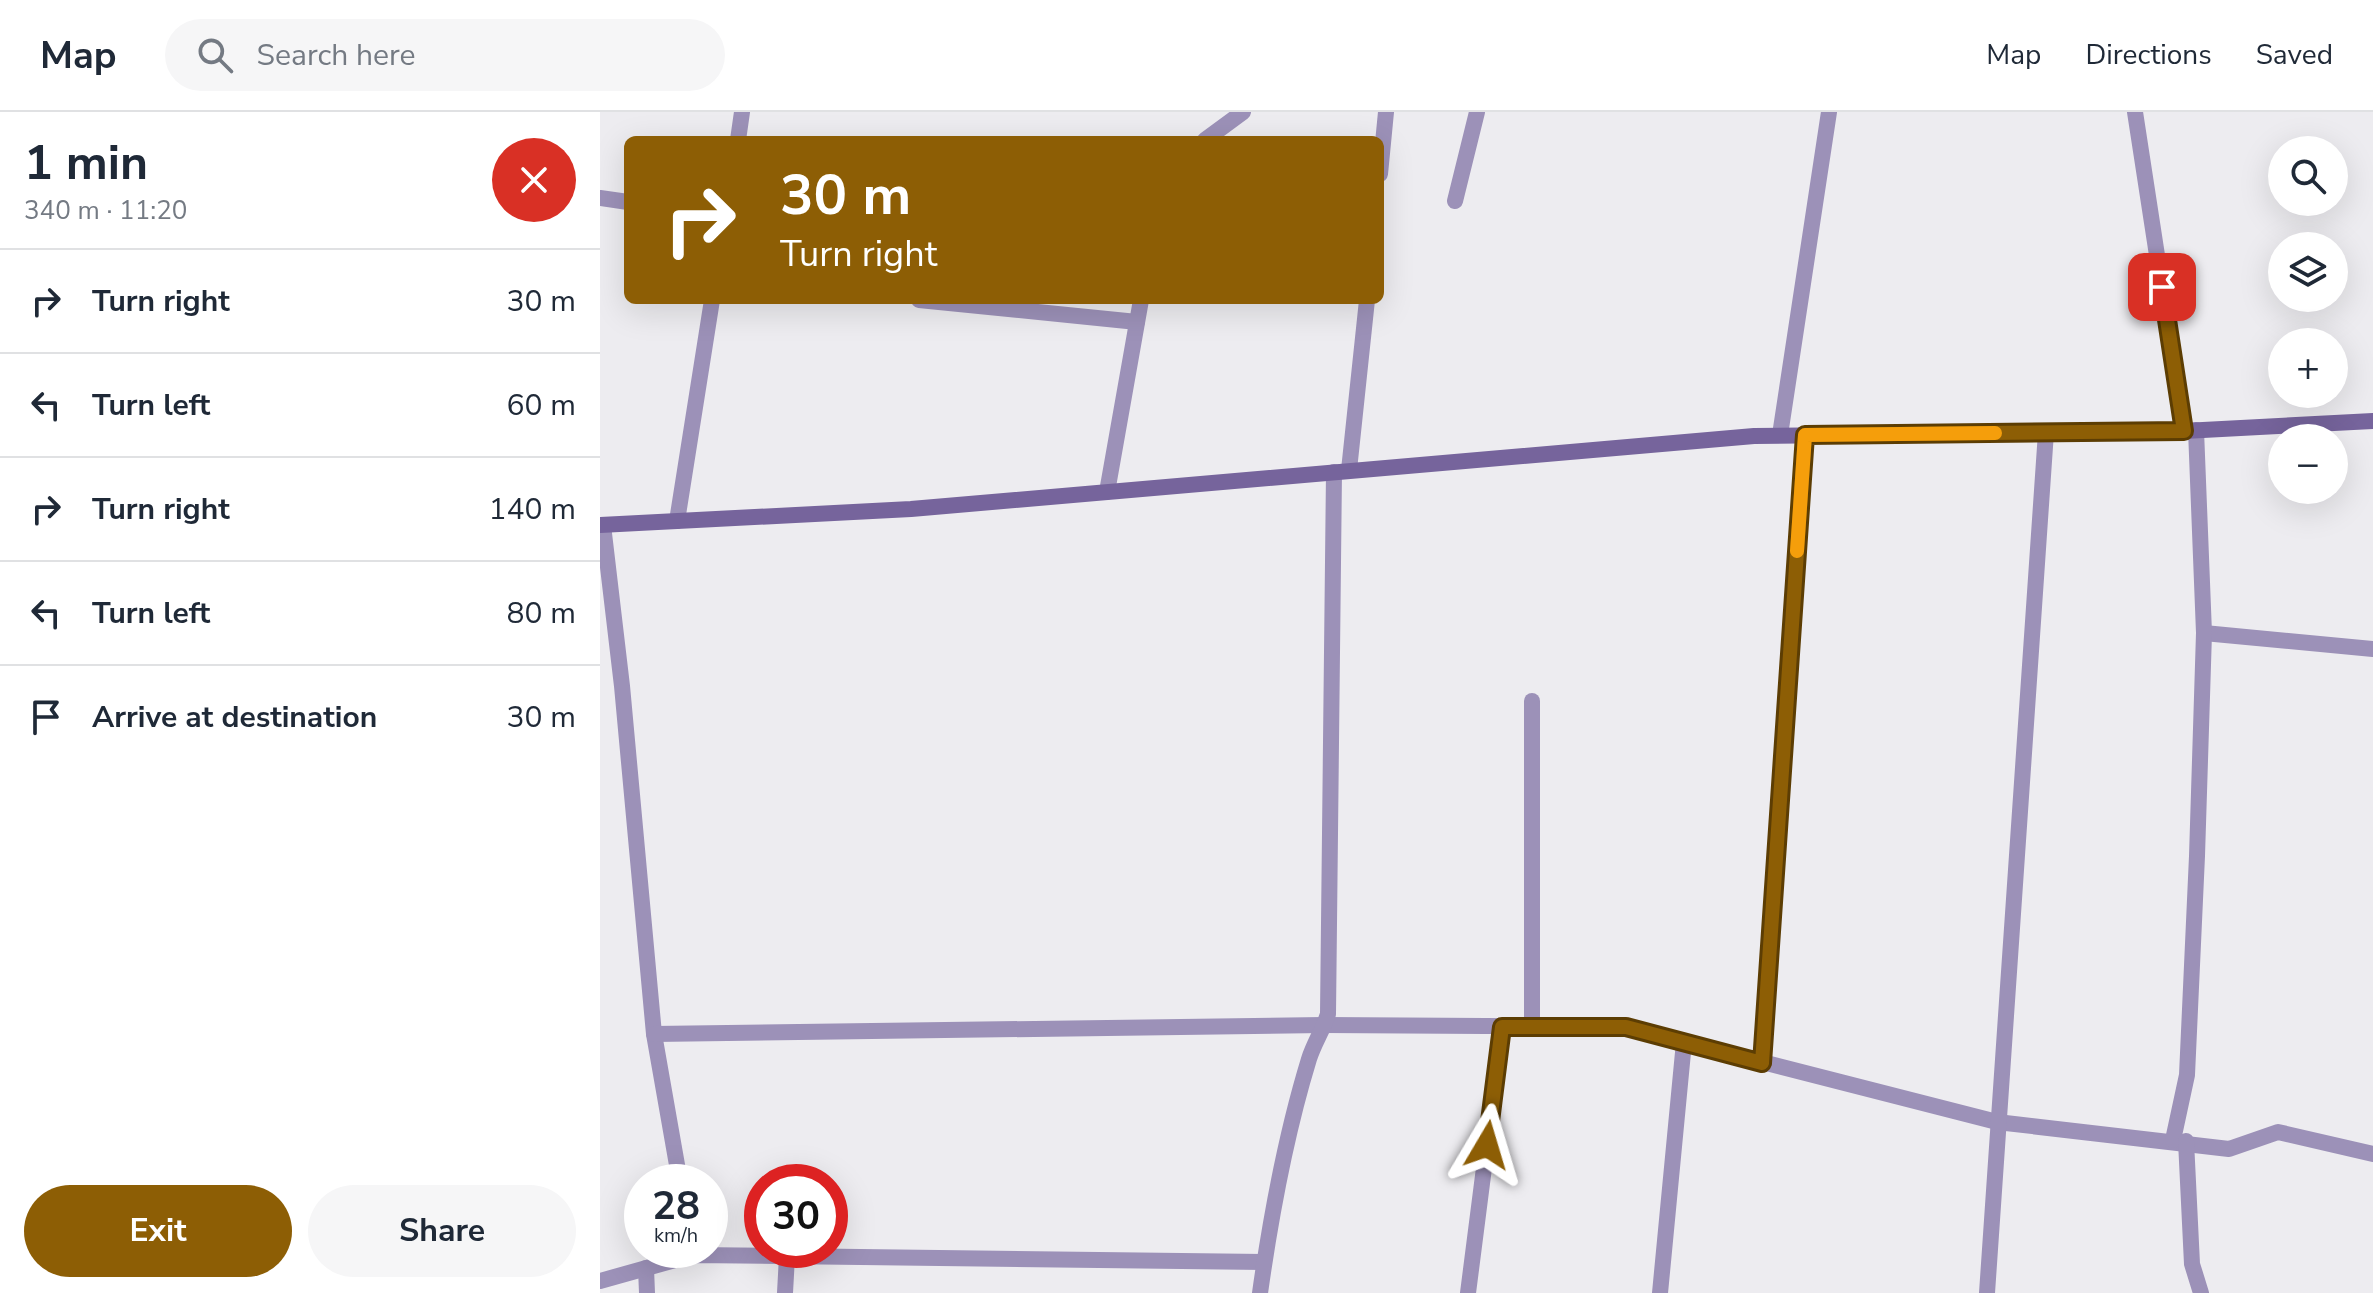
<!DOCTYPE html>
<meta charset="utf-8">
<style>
:root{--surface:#fff;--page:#f6f6f7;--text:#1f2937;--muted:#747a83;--line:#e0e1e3;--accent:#8d5e05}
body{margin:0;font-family:"Nunito Sans",sans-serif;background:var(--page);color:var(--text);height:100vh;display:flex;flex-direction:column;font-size:30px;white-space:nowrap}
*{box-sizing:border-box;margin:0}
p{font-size:26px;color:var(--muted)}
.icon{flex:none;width:44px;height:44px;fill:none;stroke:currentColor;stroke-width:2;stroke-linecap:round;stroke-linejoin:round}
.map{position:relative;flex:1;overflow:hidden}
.details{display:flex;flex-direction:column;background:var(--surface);width:600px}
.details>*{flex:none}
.top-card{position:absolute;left:24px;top:24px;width:760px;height:168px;border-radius:12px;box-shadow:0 8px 32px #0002;background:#8d5e05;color:#fff;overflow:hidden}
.tools{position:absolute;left:1668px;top:24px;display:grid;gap:16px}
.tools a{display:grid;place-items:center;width:80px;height:80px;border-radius:50%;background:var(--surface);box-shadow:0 8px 32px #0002;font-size:40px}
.speed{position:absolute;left:24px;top:1052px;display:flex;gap:16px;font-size:40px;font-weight:700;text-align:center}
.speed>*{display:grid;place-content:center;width:104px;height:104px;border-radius:50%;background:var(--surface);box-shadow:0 8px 32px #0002;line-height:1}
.speed small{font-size:20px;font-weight:400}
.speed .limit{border:12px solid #d22;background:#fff;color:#111}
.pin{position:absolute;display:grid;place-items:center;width:68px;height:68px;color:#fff;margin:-34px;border-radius:16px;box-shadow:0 4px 12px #0006}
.me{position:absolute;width:88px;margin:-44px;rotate:7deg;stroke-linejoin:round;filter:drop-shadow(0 0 6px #0008)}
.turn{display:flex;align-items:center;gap:28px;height:168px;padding:0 24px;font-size:36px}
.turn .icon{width:104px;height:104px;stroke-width:2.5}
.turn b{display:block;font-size:56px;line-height:68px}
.round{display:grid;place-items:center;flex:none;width:84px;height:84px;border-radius:42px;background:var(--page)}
.summary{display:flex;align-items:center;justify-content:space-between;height:136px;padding:0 24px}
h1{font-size:48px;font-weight:700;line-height:60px}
.action{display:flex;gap:16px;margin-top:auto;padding:16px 24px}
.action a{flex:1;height:92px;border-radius:48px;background:var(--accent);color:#fff;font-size:32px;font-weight:700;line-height:92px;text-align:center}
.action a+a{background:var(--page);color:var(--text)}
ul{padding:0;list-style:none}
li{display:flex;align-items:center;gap:24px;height:104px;padding:0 24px;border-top:2px solid var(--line)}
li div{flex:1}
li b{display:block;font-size:30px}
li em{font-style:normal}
header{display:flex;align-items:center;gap:48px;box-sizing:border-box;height:112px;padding:0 40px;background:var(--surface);border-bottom:2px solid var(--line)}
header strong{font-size:38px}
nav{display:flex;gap:44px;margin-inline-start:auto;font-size:28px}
.search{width:560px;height:72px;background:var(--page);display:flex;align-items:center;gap:20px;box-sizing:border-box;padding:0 28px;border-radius:44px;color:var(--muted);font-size:30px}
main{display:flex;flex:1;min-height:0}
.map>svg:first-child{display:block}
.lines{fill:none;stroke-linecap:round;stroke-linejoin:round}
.street{stroke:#9c91b8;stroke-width:16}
.secondary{stroke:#76649c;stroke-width:16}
.route-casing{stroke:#5c3d03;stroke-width:20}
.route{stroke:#8d5e05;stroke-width:14}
.slow{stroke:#f59e0b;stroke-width:14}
</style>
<header>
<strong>Map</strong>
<div class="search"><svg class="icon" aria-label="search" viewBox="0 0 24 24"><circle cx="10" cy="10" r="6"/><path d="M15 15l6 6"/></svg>Search here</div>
<nav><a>Map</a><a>Directions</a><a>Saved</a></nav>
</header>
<main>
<section class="details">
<div class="summary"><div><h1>1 min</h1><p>340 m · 11:20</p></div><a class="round" style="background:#d93025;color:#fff"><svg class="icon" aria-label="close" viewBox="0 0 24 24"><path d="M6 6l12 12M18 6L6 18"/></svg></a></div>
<ul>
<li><svg class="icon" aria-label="right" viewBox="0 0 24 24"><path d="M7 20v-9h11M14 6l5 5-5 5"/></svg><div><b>Turn right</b></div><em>30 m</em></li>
<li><svg class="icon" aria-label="left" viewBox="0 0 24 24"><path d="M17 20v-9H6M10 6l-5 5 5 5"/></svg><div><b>Turn left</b></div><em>60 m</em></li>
<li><svg class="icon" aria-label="right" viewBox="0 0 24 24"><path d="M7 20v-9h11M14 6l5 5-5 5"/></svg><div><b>Turn right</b></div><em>140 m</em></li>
<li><svg class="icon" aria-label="left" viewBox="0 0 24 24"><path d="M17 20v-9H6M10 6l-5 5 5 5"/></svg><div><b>Turn left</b></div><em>80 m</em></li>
<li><svg class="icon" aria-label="arrive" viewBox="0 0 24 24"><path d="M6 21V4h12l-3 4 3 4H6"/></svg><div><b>Arrive at destination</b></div><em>30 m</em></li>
</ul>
<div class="action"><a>Exit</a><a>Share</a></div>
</section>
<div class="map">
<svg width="1773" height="1181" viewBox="0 0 1773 1181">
<rect width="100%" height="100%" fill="#edecf0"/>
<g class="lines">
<g class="street">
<path d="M1535 0 1584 319"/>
<path d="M138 28 142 0"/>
<path d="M605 28 643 0"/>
<path d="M780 62 786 0"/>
<path d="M0 86 28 90"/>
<path d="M855 89 877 0"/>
<path d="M319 188 537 210"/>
<path d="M1180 323 1229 0"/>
<path d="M749 358 767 188"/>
<path d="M507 380 541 188"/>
<path d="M77 409 112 188"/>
<path d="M3 413 22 574 54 922 80 1070"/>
<path d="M1604 521 1773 537"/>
<path d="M932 589V916"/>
<path d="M54 922 724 913 1026 915 1397 1010 1629 1037 1678 1020 1773 1042"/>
<path d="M1162 951 1205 323"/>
<path d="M1573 1028 1587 963 1597 744 1604 521 1596 318"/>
<path d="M1586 1029 1592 1152 1601 1181"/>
<path d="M46 1156 47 1181"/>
<path d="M0 1169 93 1143 664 1150"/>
<path d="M185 1181 187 1144"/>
<path d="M660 1181C671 1103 686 1022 709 947 714 931 723 918 728 902L734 360"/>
<path d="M868 1181 902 915"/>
<path d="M1060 1181 1084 930"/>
<path d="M1387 1181 1446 320"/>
</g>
<path class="secondary" d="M0 413 311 397 1154 324 1584 319 1773 309"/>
</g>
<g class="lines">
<defs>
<path id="route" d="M887 1033 902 915H1026L1162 951 1205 323 1584 319 1562 175"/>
</defs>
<use href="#route" class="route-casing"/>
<use href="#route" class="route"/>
<path class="slow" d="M1197 439 1205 323 1395 321"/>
</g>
</svg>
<div class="tools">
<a><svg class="icon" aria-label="search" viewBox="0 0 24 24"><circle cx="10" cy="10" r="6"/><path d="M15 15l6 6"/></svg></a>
<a><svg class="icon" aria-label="layers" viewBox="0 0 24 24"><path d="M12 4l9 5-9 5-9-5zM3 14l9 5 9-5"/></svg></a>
<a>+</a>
<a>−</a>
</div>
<div class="speed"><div>28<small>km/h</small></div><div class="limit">30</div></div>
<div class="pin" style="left:1562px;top:175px;background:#d93025"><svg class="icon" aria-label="arrive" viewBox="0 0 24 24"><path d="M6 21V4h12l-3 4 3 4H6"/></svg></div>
<svg class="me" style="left:887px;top:1033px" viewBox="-20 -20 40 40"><path d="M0-17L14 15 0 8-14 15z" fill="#8d5e05" stroke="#fff" stroke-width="4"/></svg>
<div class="top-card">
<div class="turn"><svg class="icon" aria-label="right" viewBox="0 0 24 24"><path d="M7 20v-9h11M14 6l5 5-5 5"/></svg><div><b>30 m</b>Turn right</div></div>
</div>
</div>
</main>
